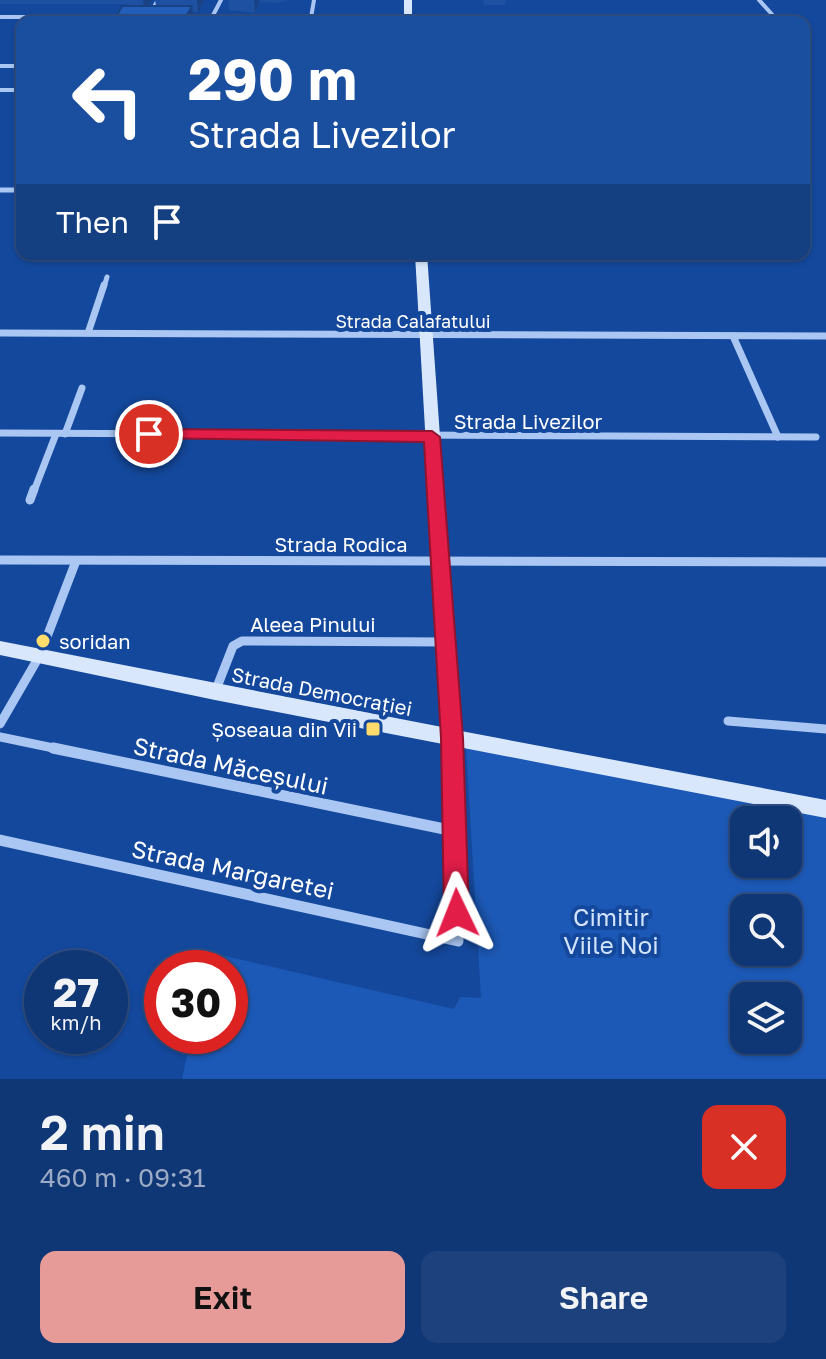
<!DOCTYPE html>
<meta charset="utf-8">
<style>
:root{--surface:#0f3675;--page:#1d417d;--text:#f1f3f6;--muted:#9babc5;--line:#2f5087;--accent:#e69b98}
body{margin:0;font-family:"Golos Text",sans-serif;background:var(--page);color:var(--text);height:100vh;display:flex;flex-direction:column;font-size:30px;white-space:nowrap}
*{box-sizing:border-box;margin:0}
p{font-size:26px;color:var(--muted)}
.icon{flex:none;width:44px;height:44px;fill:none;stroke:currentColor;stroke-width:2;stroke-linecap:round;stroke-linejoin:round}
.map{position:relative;height:1079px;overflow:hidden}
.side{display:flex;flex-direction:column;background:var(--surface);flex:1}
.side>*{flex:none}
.banner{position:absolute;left:16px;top:16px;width:794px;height:244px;border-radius:16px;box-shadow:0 2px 6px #0004,0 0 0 2px var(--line);background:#1a4fa0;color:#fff;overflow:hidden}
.controls{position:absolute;left:730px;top:806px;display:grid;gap:16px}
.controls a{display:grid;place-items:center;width:72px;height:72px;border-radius:16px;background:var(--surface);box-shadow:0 2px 6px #0004,0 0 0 2px var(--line);font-size:40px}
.speed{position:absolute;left:24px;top:950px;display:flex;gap:16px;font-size:40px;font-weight:700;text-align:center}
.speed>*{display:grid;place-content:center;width:104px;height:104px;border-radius:50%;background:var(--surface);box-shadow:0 2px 6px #0004,0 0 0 2px var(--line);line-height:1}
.speed small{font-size:20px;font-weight:400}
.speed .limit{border:12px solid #d22;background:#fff;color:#111}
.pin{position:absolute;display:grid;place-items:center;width:68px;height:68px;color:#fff;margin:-34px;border:4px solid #fff;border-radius:50%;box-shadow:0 2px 8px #0007}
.me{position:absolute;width:88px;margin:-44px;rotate:358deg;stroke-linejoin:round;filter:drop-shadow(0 0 6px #0008)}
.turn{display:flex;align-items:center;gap:28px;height:168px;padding:0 40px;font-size:36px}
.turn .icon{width:104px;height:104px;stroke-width:2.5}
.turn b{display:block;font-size:56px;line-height:68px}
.then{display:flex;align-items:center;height:76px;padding:0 40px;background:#0003;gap:16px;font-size:30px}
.round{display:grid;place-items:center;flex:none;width:84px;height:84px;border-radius:16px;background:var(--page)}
.summary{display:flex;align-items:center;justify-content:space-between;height:136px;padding:0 40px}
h1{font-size:48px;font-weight:600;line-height:60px}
.primary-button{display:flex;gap:16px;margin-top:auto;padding:16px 40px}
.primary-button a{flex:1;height:92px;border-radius:16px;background:var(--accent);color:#111;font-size:32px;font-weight:600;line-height:92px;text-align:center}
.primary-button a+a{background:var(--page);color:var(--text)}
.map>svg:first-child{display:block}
.green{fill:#1c59b6;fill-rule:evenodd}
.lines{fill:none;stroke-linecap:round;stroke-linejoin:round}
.street-far4{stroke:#aac7f3;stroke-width:4}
.street-far3{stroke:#aac7f3;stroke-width:5}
.street-far2{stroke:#aac7f3;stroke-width:7}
.street-far1{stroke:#aac7f3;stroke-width:9}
.street{stroke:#aac7f3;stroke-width:11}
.secondary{fill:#d9e7fd;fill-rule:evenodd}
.wall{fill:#1e51a1}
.shaded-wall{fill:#184283}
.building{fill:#235ebb;stroke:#184283;stroke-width:2}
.route{fill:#e11d48;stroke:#92132f;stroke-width:2}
.poi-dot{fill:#ffdc6c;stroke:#14489c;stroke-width:3}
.labels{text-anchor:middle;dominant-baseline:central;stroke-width:8;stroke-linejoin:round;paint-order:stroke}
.far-street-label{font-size:18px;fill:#fff;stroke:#14489c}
.street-label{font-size:20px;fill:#fff;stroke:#14489c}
.poi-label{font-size:20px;fill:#fff;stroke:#14489c;text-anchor:start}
.near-street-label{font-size:24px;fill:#fff;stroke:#14489c}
.near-park-label{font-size:24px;fill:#d2e3fd;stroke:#14489c}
</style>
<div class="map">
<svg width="826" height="1079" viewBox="0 0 826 1079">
<rect width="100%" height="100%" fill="#14489c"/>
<path class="green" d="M466 748 826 816V1079H182L191 1036H230V968H205L208 952 454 1009 460 997 481 998ZM744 820H788V864H744ZM744 908H788V952H744ZM744 996H788V1040H744Z"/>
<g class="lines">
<g class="street-far4">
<path d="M759 0 778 21"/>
<path d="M0 17H127"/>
<path d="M184 17 776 19"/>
<path d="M311 18 314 0"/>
<path d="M210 21 221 0"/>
<path d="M145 22 158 0"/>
<path d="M0 66H22"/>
<path d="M0 90H22"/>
</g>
<g class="street-far3">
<path d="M0 190H22"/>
<path d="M104 287 107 277"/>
</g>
<g class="street-far2">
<path d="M0 333 826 336"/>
<path d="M88 333 104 285"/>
<path d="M733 336 778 437"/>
<path d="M0 433 816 437"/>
<path d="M65 434 82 388"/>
<path d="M34 491 56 434"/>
</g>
<g class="street-far1">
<path d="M30 500 34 489"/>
<path d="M0 560 826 562"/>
<path d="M215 692 233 646 242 641 445 642"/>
<path d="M728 721 826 729"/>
<path d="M0 724 40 655 76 561"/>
<path d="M0 737 63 750"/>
<path d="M452 738V750"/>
</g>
<g class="street">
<path d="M53 748 454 831"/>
<path d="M0 840 458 941 452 748"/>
</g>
<g class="secondary">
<rect x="404" y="0" width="8" height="22"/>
<path d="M415 254H427L461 731 826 800V818L215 700 0 655V641L442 727Z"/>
</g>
</g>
<g class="wall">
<path d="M0 0H152L149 6H156L155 0H204L198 13 193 12 194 22H119L117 15 127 6V4H0Z"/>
<path d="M228 0H288L279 3 260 2 255 13 229 10Z"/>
<path d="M483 0H506L505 5H484Z"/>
</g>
<g class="shaded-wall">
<path d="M143 0H152L145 12Z"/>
<path d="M197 0H204L198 13Z"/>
<path d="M254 0H260L255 13Z"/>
<path d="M192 6 194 22H183Z"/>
</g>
<g class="building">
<path d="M122 6H192L183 22H142L146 15H117Z"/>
<path d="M292 15H301L300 22H290Z"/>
</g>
<path class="route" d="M149 429 432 431 440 437 463 738 469 913 465 922 457 926 448 922 444 913 441 738 424 442 143 438V430Z"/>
<g class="poi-dot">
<circle cx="43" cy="641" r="8"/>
<rect x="365" y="721" width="16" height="16" rx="4"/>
</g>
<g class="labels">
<g class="far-street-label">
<text x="413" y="321">Strada Calafatului</text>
</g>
<g class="street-label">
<text x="528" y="421">Strada Livezilor</text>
<text x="341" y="544">Strada Rodica</text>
<text x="313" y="624">Aleea Pinului</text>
<text transform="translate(322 691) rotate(11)">Strada Democrației</text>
</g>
<g class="poi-label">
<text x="59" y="641">soridan</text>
<text x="357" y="729" text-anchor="end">Șoseaua din Vii</text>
</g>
<g class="near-street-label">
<text transform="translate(231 765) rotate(12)">Strada Măceșului</text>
<text transform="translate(233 869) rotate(12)">Strada Margaretei</text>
</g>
<g class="near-park-label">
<text x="611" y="916">Cimitir<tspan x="611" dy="28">Viile Noi</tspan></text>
</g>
</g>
</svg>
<div class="controls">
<a><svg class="icon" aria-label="sound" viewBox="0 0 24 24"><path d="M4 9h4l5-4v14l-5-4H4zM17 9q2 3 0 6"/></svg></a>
<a><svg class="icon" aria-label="search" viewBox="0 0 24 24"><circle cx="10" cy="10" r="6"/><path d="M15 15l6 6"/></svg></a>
<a><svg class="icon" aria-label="layers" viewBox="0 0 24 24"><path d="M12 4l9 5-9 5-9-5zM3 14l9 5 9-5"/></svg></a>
</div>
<div class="speed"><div>27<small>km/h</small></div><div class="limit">30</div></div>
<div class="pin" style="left:149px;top:434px;background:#d93025"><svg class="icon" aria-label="arrive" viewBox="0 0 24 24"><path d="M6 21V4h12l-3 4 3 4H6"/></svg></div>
<svg class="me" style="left:457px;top:913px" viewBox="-20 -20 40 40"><path d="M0-17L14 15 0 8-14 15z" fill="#e11d48" stroke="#fff" stroke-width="4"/></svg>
<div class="banner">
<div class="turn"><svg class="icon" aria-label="left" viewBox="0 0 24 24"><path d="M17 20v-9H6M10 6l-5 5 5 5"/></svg><div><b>290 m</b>Strada Livezilor</div></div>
<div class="then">Then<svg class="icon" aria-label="arrive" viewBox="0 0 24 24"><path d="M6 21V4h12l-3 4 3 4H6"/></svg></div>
</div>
</div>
<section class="side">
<div class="summary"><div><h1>2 min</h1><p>460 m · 09:31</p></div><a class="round" style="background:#d93025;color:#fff"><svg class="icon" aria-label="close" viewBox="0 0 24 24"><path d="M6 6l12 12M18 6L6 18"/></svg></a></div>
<div class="primary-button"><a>Exit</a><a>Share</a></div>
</section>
